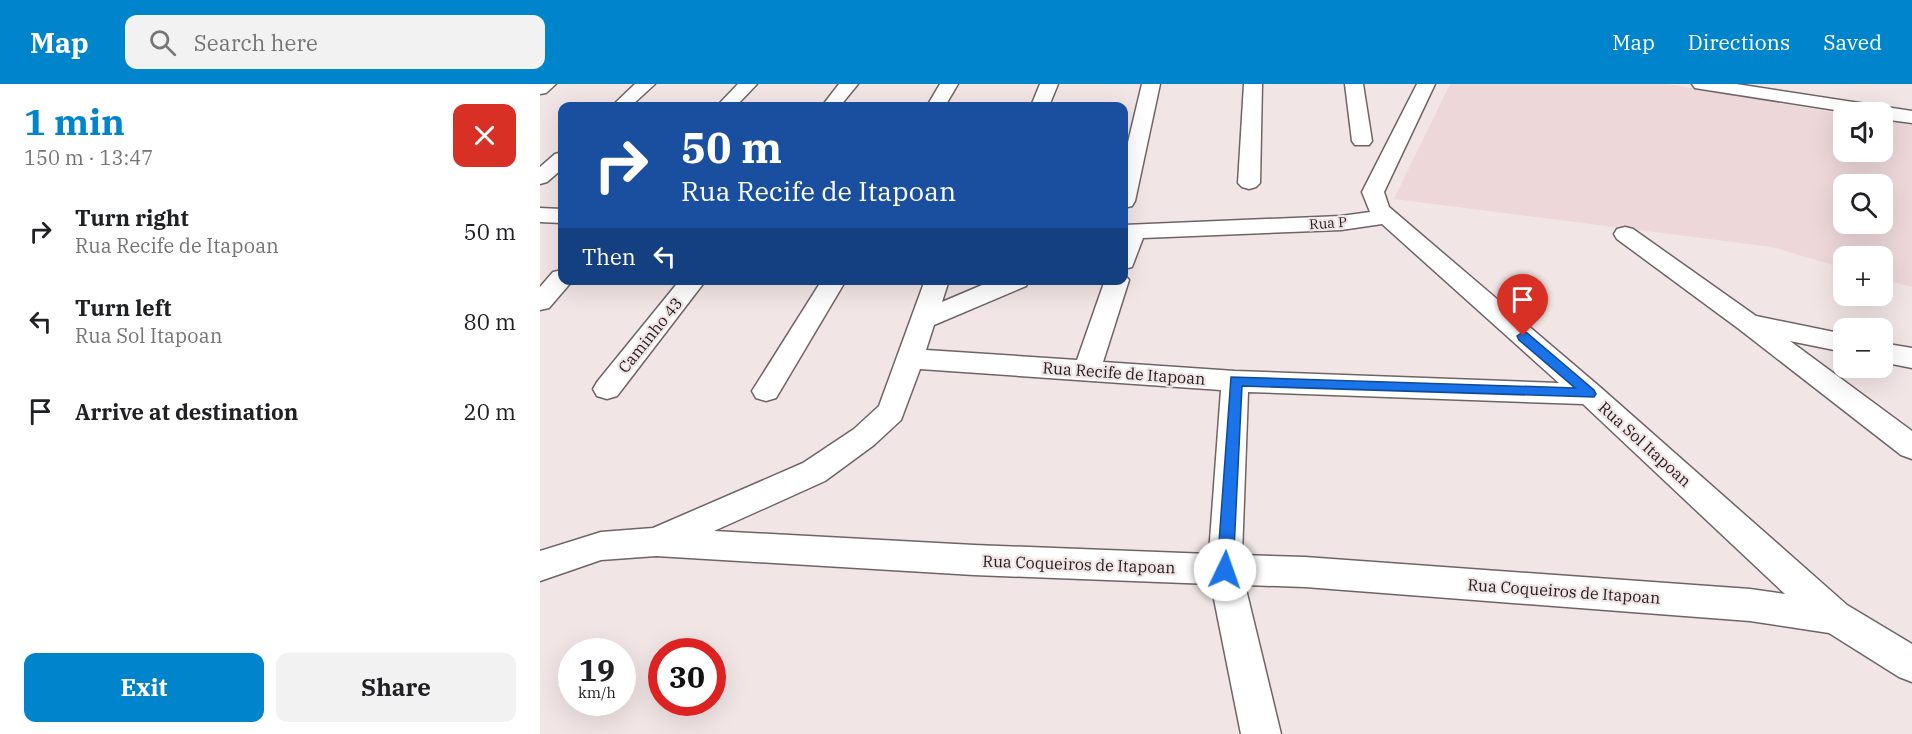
<!DOCTYPE html>
<meta charset="utf-8">
<style>
:root{--surface:#fff;--page:#f2f2f2;--text:#202124;--muted:#757577;--accent:#0085cc}
body{margin:0;font-family:"IBM Plex Serif",serif;background:var(--page);color:var(--text);height:100vh;display:flex;flex-direction:column;font-size:22px;white-space:nowrap}
*{box-sizing:border-box;margin:0}
p{font-size:20px;color:var(--muted)}
.icon{flex:none;width:33px;height:33px;fill:none;stroke:currentColor;stroke-width:2;stroke-linecap:round;stroke-linejoin:round}
.map{position:relative;flex:1;overflow:hidden}
.panel{display:flex;flex-direction:column;background:var(--surface);width:540px}
.panel>*{flex:none}
.top-card{position:absolute;left:18px;top:18px;width:570px;height:183px;border-radius:12px;box-shadow:0 6px 24px #0002;background:#1a4fa0;color:#fff;overflow:hidden}
.fabs{position:absolute;left:1293px;top:18px;display:grid;gap:12px}
.fabs a{display:grid;place-items:center;width:60px;height:60px;border-radius:12px;background:var(--surface);box-shadow:0 6px 24px #0002;font-size:30px}
.speed{position:absolute;left:18px;top:554px;display:flex;gap:12px;font-size:30px;font-weight:700;text-align:center}
.speed>*{display:grid;place-content:center;width:78px;height:78px;border-radius:50%;background:var(--surface);box-shadow:0 6px 24px #0002;line-height:1}
.speed small{font-size:15px;font-weight:400}
.speed .limit{border:9px solid #d22;background:#fff;color:#111}
.pin{position:absolute;display:grid;place-items:center;width:51px;height:51px;color:#fff;margin:-62px -26px;border-radius:50% 50% 50% 0;rotate:-45deg;box-shadow:0 0 6px #0007}
.pin .icon{rotate:45deg}
.me{position:absolute;width:66px;margin:-33px;rotate:3deg;stroke-linejoin:round;filter:drop-shadow(0 0 4px #0008)}
.turn{display:flex;align-items:center;gap:21px;height:126px;padding:0 24px;font-size:27px}
.turn .icon{width:78px;height:78px;stroke-width:2.5}
.turn b{display:block;font-size:42px;line-height:51px}
.then{display:flex;align-items:center;height:57px;padding:0 24px;background:#0003;gap:12px;font-size:22px}
.round{display:grid;place-items:center;flex:none;width:63px;height:63px;border-radius:12px;background:var(--page)}
.head{display:flex;align-items:center;justify-content:space-between;height:102px;padding:0 24px}
h1{font-size:36px;font-weight:700;line-height:45px;color:var(--accent)}
.action{display:flex;gap:12px;margin-top:auto;padding:12px 24px}
.action a{flex:1;height:69px;border-radius:12px;background:var(--accent);color:#fff;font-size:24px;font-weight:700;line-height:69px;text-align:center}
.action a+a{background:var(--page);color:var(--text)}
ul{padding:0;list-style:none}
li{display:flex;align-items:center;gap:18px;height:90px;padding:0 24px}
li div{flex:1}
li b{display:block;font-size:22px}
li em{font-style:normal}
header{display:flex;align-items:center;gap:36px;box-sizing:border-box;height:84px;padding:0 30px;background:var(--accent);color:#fff}
header strong{font-size:28px}
nav{display:flex;gap:33px;margin-inline-start:auto;font-size:21px}
.search{width:420px;height:54px;background:var(--page);display:flex;align-items:center;gap:15px;box-sizing:border-box;padding:0 21px;border-radius:12px;color:var(--muted);font-size:22px}
main{display:flex;flex:1;min-height:0}
.map>svg:first-child{display:block}
.built{fill:#edd7d9;fill-rule:evenodd}
.lines{fill:none;stroke-linecap:round;stroke-linejoin:round}
.street-casing{stroke:#6f6465;stroke-width:3}
.street{fill:#fff;fill-rule:evenodd}
.route{fill:#1a73e8;stroke:#114b97;stroke-width:1.5}
.labels{text-anchor:middle;dominant-baseline:central;stroke-width:4.5;stroke-linejoin:round;paint-order:stroke}
.far-street-label{font-size:14px;fill:#221d1e;stroke:#f2e5e6}
.street-label{font-size:16px;fill:#221d1e;stroke:#f2e5e6}
</style>
<header>
<strong>Map</strong>
<div class="search"><svg class="icon" aria-label="search" viewBox="0 0 24 24"><circle cx="10" cy="10" r="6"/><path d="M15 15l6 6"/></svg>Search here</div>
<nav><a>Map</a><a>Directions</a><a>Saved</a></nav>
</header>
<main>
<section class="panel">
<div class="head"><div><h1>1 min</h1><p>150 m · 13:47</p></div><a class="round" style="background:#d93025;color:#fff"><svg class="icon" aria-label="close" viewBox="0 0 24 24"><path d="M6 6l12 12M18 6L6 18"/></svg></a></div>
<ul>
<li><svg class="icon" aria-label="right" viewBox="0 0 24 24"><path d="M7 20v-9h11M14 6l5 5-5 5"/></svg><div><b>Turn right</b><p>Rua Recife de Itapoan</p></div><em>50 m</em></li>
<li><svg class="icon" aria-label="left" viewBox="0 0 24 24"><path d="M17 20v-9H6M10 6l-5 5 5 5"/></svg><div><b>Turn left</b><p>Rua Sol Itapoan</p></div><em>80 m</em></li>
<li><svg class="icon" aria-label="arrive" viewBox="0 0 24 24"><path d="M6 21V4h12l-3 4 3 4H6"/></svg><div><b>Arrive at destination</b></div><em>20 m</em></li>
</ul>
<div class="action"><a>Exit</a><a>Share</a></div>
</section>
<div class="map">
<svg width="1372" height="650" viewBox="0 0 1372 650">
<rect width="100%" height="100%" fill="#f2e5e6"/>
<path class="built" d="M910 0H1127L1303 30 1304 68H1342L1343 36 1372 41V203L1343 195 1342 172H1304L1303 184 1232 163 854 115ZM1304 100H1342V140H1304Z"/>
<g class="lines">
<defs>
<g id="street">
<path d="M0 0H16L6 9 0 10Z"/>
<path d="M95 0H115L91 22H72Z"/>
<path d="M198 0H217L196 22H177Z"/>
<path d="M299 0H318L300 22H282Z"/>
<path d="M400 0H418L405 22H387Z"/>
<path d="M500 0H518L509 22H491Z"/>
<path d="M602 0H620L595 117 592 122 584 124V75Z"/>
<path d="M704 0H722L720 99 716 103 709 105 702 103 698 99Z"/>
<path d="M805 0H823L832 57 829 61H815L812 57Z"/>
<path d="M877 0H895L844 108 849 123 1060 303 1307 521 1372 560V598L1359 593 1289 549 1210 537 765 503 705 501 741 650H701L671 500 434 491 116 472 61 476 0 497V467L61 448 113 444 263 379 314 345 339 322 385 196H409L402 218 454 196H489L486 202 394 241 386 266 537 276 565 196H584V190L589 196 563 278 695 287 1019 299 842 140 801 146 603 154 592 183 584 185V141L801 132 830 128 822 108ZM380 285 681 306 669 470 434 461 174 447 285 397 334 361 361 336ZM708 308 1043 320 1245 510 1210 505 765 473 702 471Z"/>
<path d="M1152 0H1196L1372 27V39L1342 35V28H1308L1161 5 1155 4Z"/>
<path d="M22 68V85L7 98 0 100V83L15 70Z"/>
<path d="M0 124 22 125V139L0 138Z"/>
<path d="M1085 143 1093 145 1216 232 1304 250V268L1250 257 1372 347V375L1361 371 1199 245 1077 155 1074 150 1077 145Z"/>
<path d="M22 186V196H33L9 224 0 226V203L13 188Z"/>
<path d="M140 196H166L77 312 67 315 57 312 53 305 57 298Z"/>
<path d="M282 196H306L236 314 226 317 216 314 212 307Z"/>
<path d="M1342 259 1372 264V284L1342 278Z"/>
</g>
</defs>
<use href="#street" class="street-casing"/>
<use href="#street" class="street"/>
</g>
<path class="route" d="M983 248 987 249 1054 306 1056 310 1054 313 702 302 693 486 691 492 685 494 679 492 677 486 691 293 1035 304 979 256 977 252Z"/>
<g class="labels">
<g class="far-street-label">
<text transform="translate(788 139) rotate(-4)">Rua P</text>
</g>
<g class="street-label">
<text transform="translate(110 251) rotate(-51)">Caminho 43</text>
<text transform="translate(584 289) rotate(4)">Rua Recife de Itapoan</text>
<text transform="translate(1105 360) rotate(42)">Rua Sol Itapoan</text>
<text transform="translate(539 480) rotate(2)">Rua Coqueiros de Itapoan</text>
<text transform="translate(1024 507) rotate(4)">Rua Coqueiros de Itapoan</text>
</g>
</g>
</svg>
<div class="fabs">
<a><svg class="icon" aria-label="sound" viewBox="0 0 24 24"><path d="M4 9h4l5-4v14l-5-4H4zM17 9q2 3 0 6"/></svg></a>
<a><svg class="icon" aria-label="search" viewBox="0 0 24 24"><circle cx="10" cy="10" r="6"/><path d="M15 15l6 6"/></svg></a>
<a>+</a>
<a>−</a>
</div>
<div class="speed"><div>19<small>km/h</small></div><div class="limit">30</div></div>
<div class="pin" style="left:983px;top:252px;background:#d93025"><svg class="icon" aria-label="arrive" viewBox="0 0 24 24"><path d="M6 21V4h12l-3 4 3 4H6"/></svg></div>
<svg class="me" style="left:685px;top:486px" viewBox="-20 -20 40 40"><circle r="19" fill="#fff"/><path d="M0-13L10 11 0 6-10 11z" fill="#1a73e8"/></svg>
<div class="top-card">
<div class="turn"><svg class="icon" aria-label="right" viewBox="0 0 24 24"><path d="M7 20v-9h11M14 6l5 5-5 5"/></svg><div><b>50 m</b>Rua Recife de Itapoan</div></div>
<div class="then">Then<svg class="icon" aria-label="left" viewBox="0 0 24 24"><path d="M17 20v-9H6M10 6l-5 5 5 5"/></svg></div>
</div>
</div>
</main>
